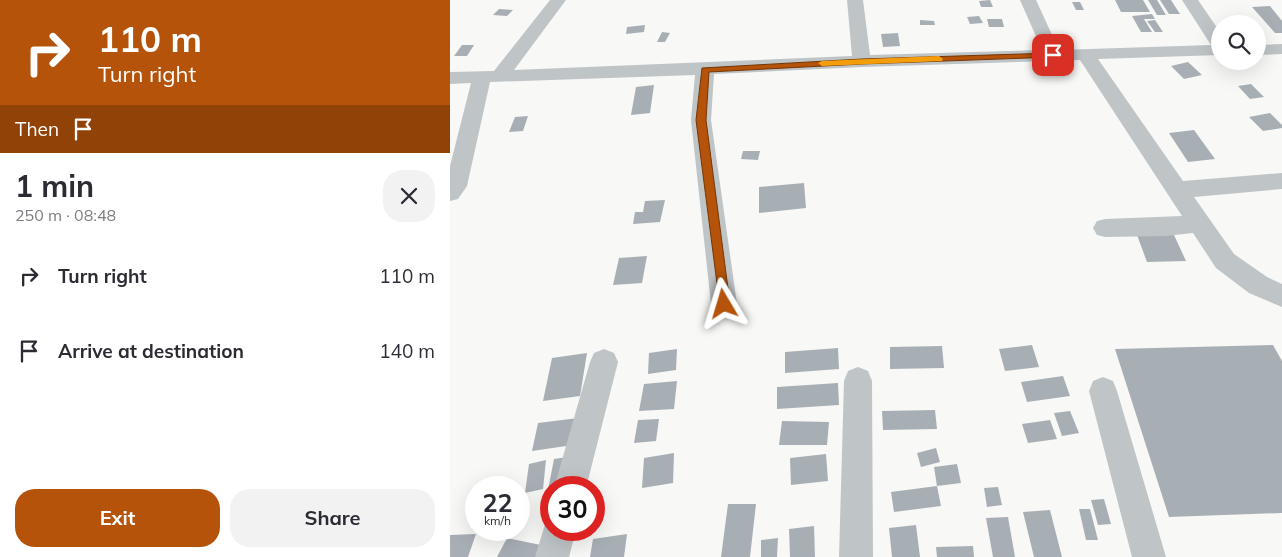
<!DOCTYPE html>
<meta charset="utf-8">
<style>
:root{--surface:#fff;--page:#f2f2f3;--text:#2b2b33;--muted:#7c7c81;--accent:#b45309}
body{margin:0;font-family:Mulish,sans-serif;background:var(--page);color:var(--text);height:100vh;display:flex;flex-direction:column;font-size:19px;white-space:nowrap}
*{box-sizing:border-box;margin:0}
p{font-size:16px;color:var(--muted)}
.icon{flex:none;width:28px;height:28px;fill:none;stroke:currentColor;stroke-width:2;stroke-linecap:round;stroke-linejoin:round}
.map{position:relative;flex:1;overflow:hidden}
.drawer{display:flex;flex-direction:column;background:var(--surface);width:450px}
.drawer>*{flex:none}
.guide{background:#b45309;color:#fff;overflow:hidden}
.buttons{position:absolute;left:761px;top:15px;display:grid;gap:10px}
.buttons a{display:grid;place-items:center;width:55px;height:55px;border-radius:50%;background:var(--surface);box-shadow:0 5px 20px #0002;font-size:25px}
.speed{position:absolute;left:15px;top:476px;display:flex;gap:10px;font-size:25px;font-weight:700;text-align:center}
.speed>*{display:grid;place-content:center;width:65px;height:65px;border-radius:50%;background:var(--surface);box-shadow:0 5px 20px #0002;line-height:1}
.speed small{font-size:12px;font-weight:400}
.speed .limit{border:8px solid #d22;background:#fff;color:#111}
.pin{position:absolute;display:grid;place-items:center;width:42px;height:42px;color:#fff;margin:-21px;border-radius:10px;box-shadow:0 2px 8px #0006}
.me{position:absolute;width:55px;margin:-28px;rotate:353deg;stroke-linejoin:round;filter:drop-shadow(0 0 4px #0008)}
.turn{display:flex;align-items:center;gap:18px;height:105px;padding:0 15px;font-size:22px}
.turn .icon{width:65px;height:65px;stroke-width:2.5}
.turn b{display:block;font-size:35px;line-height:42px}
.then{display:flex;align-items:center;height:48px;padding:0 15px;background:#0003;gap:10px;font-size:19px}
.round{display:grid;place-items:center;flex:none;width:52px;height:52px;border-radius:20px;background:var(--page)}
.headline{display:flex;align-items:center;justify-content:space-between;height:85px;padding:0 15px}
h1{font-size:30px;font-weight:700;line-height:38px}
.primary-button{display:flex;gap:10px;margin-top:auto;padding:10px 15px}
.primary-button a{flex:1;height:58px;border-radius:20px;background:var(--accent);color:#fff;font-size:20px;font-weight:700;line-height:58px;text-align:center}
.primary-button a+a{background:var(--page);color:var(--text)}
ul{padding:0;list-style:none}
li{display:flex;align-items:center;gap:15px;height:75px;padding:0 15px}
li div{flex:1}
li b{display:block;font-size:19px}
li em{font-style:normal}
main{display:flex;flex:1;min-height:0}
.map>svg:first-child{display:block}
.building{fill:#a7afb5}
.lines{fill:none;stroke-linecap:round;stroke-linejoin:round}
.street{fill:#bfc4c7;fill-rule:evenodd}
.route{fill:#b45309;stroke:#753606}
.slow{fill:#f59e0b}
</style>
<main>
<section class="drawer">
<div class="guide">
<div class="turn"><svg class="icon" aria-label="right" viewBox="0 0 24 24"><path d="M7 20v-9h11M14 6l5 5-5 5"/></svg><div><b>110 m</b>Turn right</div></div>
<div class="then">Then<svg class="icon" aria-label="arrive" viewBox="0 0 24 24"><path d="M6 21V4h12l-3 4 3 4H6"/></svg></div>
</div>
<div class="headline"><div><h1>1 min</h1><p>250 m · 08:48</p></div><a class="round"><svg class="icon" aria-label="close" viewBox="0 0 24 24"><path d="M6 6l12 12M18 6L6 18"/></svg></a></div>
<ul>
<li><svg class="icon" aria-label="right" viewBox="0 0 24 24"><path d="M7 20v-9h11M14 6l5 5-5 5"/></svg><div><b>Turn right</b></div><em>110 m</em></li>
<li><svg class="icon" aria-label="arrive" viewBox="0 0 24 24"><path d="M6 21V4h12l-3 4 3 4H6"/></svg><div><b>Arrive at destination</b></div><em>140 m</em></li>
</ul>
<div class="primary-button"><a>Exit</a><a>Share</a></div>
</section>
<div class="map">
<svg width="832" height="557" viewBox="0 0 832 557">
<rect width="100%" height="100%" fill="#f8f8f6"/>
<g class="building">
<path d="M540 0 543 7H531L529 1Z"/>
<path d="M665 0H693L700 12H671Z"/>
<path d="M698 0H707L716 15H707Z"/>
<path d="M710 0H721L730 14H719Z"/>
<path d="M622 2H630L634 10H626Z"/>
<path d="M820 6 832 21V33H825L802 7Z"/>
<path d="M49 9 63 10 57 16 43 15Z"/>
<path d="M702 14 705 19H694L702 32H691L682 16Z"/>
<path d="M529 16 533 23 520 24 517 17Z"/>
<path d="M537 19H552L554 27H539Z"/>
<path d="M470 20 484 21 485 25H470Z"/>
<path d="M705 20 713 32H705L697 21Z"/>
<path d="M195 25 194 32 176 34 177 27Z"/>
<path d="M212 32 220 33 215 42H207Z"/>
<path d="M448 33 450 46 433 47 431 34Z"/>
<path d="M12 45H24L17 56H4Z"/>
<path d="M738 62 752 75 734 79 721 66Z"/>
<path d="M801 84 814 97 800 99 788 86Z"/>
<path d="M204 85 200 113 181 115 186 87Z"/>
<path d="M820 113 832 125V128L813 131 799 117Z"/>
<path d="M78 116 73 131 59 132 65 117Z"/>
<path d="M744 130 765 159 738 162 719 133Z"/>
<path d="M293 151H310L308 160 291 159Z"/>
<path d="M354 183 356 208 309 213V187Z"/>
<path d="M215 200 210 222 183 224 185 212H193L195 201Z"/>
<path d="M687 235H724L736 261 697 262Z"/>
<path d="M197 256 192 283 163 285 169 258Z"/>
<path d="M582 345 589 367 555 371 549 349Z"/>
<path d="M823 345 832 361V513L719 517 665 349Z"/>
<path d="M492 346 494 368 440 369V347Z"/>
<path d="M388 348 389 369 335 373V352Z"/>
<path d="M227 349 226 370 198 374 199 353Z"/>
<path d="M137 353 130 396 93 401 102 358Z"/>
<path d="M613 376 620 396 577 402 571 382Z"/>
<path d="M227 381 224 409 189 411 194 384Z"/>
<path d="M388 383 389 405 327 409V387Z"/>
<path d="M485 410 487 429 433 430 432 411Z"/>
<path d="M620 411 629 433 612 436 604 413Z"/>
<path d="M128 418 123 445 82 451 88 423Z"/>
<path d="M209 419 206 441 184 443 188 420Z"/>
<path d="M600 420 607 439 578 443 572 424Z"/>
<path d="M332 421 379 422 377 445H329Z"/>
<path d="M486 448 490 462 471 467 467 453Z"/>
<path d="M224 453 223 483 192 488 194 458Z"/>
<path d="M376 454 378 481 341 485 340 458Z"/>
<path d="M117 457 111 488H101L98 490 104 459Z"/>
<path d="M96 460 93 489 75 493 79 464Z"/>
<path d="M507 464 511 483 487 486 484 467Z"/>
<path d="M487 486 491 506 444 512 441 492Z"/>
<path d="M548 487 552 505 537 507 534 488Z"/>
<path d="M654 499 661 524 648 525 641 500Z"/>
<path d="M278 504H306L300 557H271Z"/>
<path d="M629 509H640L648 540H636Z"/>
<path d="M600 510 612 557H584L573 512Z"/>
<path d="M558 517 565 557H543L536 518Z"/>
<path d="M466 525 470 557H442L439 528Z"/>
<path d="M364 526 365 557H340L339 529Z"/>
<path d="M26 534 18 557H0V535Z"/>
<path d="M177 534 174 557H140L143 539Z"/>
<path d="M57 538 91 545 86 557H47Z"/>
<path d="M328 538 327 557H311V540Z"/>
<path d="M523 546 524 557H487L486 547Z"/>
</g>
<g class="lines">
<g class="street">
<path d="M100 0H116L64 70 402 56 397 0H413L420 55 592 50 570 0H586L609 50 761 45 732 0H748L770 32V55L648 59 733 181 832 173V189L744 197 784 254 817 277 832 284V307L799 293 766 268 743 233 715 236 655 237 647 235 643 228 647 221 655 219 732 216 630 60 412 67 264 74 261 120 287 304 283 312 274 315 265 312 261 304 241 120 245 75 40 82 17 186 8 199 0 201V166L21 83 0 84V72L44 71Z"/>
<path d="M832 44V54L808 55V45Z"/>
<path d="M154 349 164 353 168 362 136 488H104L140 362 144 353Z"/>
<path d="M408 367 418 371 422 381 423 557H389L394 381 398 371Z"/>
<path d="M653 377 663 381 667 391 716 557H682L639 391 643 381Z"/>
<path d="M101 517V530H126L119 557H85L97 518Z"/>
</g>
</g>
<path class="route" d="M603 53 606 54V57L412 64 259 72 256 120 280 304 278 307 274 309 270 307 246 120 252 68 412 59Z"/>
<path class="slow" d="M489 56 493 59 492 61 372 66 368 63 372 61Z"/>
</svg>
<div class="buttons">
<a><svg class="icon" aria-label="search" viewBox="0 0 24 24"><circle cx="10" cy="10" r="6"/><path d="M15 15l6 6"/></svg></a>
</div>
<div class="speed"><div>22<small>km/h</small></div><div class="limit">30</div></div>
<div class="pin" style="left:603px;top:55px;background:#d93025"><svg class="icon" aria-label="arrive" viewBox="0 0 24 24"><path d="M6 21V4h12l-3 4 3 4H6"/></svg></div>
<svg class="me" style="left:274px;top:304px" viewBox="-20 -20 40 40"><path d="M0-17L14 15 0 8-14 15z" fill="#b45309" stroke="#fff" stroke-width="4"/></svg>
</div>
</main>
